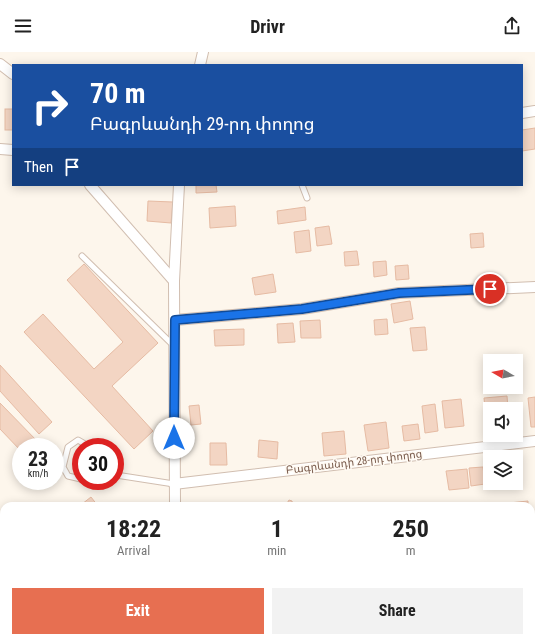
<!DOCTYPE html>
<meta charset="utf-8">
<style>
:root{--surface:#fff;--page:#f2f2f2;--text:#222;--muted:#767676;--accent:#e76f51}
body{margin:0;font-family:"Roboto Condensed","Noto Sans Armenian",sans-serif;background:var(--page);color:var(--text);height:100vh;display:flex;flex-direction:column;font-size:15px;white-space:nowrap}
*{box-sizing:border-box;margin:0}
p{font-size:13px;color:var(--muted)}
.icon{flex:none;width:22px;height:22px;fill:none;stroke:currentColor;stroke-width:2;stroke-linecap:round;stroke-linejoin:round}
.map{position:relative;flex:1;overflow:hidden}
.panel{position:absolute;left:0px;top:450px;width:535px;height:140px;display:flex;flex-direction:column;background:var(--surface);border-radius:12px 12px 0 0;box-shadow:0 2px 10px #0003}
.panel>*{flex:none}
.top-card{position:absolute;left:12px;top:12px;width:511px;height:122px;border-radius:0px;box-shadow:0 2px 10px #0003;background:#1a4fa0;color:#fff;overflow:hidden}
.needle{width:26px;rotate:279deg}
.controls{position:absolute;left:483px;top:302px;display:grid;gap:8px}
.controls a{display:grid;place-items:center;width:40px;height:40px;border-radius:0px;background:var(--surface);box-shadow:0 2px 10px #0003;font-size:20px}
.speed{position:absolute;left:12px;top:386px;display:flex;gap:8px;font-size:20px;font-weight:700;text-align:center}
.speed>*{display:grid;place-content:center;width:52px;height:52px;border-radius:50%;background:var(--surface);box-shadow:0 2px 10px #0003;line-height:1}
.speed small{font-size:10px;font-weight:400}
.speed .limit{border:6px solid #d22;background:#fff;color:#111}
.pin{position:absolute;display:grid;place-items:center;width:34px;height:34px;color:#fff;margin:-17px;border:2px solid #fff;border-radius:50%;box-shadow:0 1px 4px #0007}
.me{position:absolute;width:44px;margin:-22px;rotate:0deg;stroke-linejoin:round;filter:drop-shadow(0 0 3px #0008)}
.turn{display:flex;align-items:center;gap:14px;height:84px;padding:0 12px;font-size:18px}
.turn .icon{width:52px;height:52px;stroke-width:2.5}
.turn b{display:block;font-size:28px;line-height:34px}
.then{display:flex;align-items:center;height:38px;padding:0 12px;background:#0003;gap:8px;font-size:15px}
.eta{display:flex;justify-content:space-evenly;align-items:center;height:68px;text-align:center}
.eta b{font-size:24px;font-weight:700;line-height:28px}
.button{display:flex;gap:8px;margin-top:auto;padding:8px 12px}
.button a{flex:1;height:46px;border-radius:0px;background:var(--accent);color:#fff;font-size:16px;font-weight:700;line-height:46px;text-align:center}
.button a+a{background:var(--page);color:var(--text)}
header{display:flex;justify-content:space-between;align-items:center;height:52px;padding:0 12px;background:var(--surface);font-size:18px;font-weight:700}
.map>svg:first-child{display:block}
.building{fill:#f3d5c3;stroke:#e6bba3}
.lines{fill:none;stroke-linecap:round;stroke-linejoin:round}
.service-casing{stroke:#d1beb0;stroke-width:7}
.minor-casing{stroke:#d1beb0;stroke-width:12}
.service{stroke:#fff;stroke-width:5}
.minor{stroke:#fff;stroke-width:10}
.route-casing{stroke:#114b97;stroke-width:10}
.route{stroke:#1a73e8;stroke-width:7}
.labels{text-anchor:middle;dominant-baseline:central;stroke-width:3;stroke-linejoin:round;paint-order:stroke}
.street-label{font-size:11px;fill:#7a5c4d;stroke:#fffaf3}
</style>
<header><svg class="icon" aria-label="menu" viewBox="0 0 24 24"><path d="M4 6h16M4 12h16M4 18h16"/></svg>Drivr<svg class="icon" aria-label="share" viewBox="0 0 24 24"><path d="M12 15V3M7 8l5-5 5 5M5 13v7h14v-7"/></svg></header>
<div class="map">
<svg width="535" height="590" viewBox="0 0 535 590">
<rect width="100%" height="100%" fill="#fdf6ec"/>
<g class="building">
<rect x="5" y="57" width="8" height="21"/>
<path d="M535 76V97L522 99V78Z"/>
<path d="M196 133H216L217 140 196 141Z"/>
<path d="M148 149 173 150 171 171 147 169Z"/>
<path d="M235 154 236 174 210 176 209 156Z"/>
<path d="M305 155 306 168 278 172 277 159Z"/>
<path d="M329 174 332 192 317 194 315 176Z"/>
<path d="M309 178 311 199 296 201 294 180Z"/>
<path d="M483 181 484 195 471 196 470 182Z"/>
<path d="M357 199 359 213 345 214 344 200Z"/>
<path d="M386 209 387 223 374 225 373 210Z"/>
<path d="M84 212 158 291 112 334 153 379 134 397 24 280 43 262 94 317 123 290 67 228Z"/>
<path d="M408 213 409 227 396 228 395 214Z"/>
<path d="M273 222 276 240 255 243 252 226Z"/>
<path d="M410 249 413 267 394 271 391 252Z"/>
<path d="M387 267 388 282 375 283 374 268Z"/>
<path d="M320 268 321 286H301L300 269Z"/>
<path d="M293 271 295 290 278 291 277 272Z"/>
<path d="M425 275 427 298 413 299 410 276Z"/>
<path d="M244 277V293L215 294 214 278Z"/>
<path d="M0 313 52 370 39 382 0 339Z"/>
<path d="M507 344 508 357H490V373L487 374 484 346Z"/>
<path d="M535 345V375H531L528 346Z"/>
<path d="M461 347 464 374 445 376 442 349Z"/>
<path d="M0 351 39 391 35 395H21V399L0 377Z"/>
<path d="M435 352 438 379 425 381 422 354Z"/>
<path d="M199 353 201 372 191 373 189 354Z"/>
<path d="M386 370 389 396 368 399 364 373Z"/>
<path d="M418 372 420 387 404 389 402 374Z"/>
<path d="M344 379 346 402 324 404 322 381Z"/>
<path d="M259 388 278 390 277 407 258 405Z"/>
<path d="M210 391H226L227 413H210Z"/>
<path d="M483 415 485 432 471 434 469 416Z"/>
<path d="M467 417 469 436 449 438 446 419Z"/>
<path d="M91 445 98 454H83L82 452Z"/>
<path d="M289 448 292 449 293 454H276L286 453Z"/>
<path d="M528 449V454H509V451Z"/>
<path d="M124 586H130L133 590H119Z"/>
</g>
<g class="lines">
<defs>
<g id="service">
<path d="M302 133 307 146"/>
<path d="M82 204 174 294"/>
<path d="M115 421 116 423 174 432"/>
<path d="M81 427 68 424 63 415 68 395 78 388 90 395"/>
<path d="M88 429H97"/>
</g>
<g id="minor">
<path d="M0 12 13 22"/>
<path d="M200 13 203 0"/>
<path d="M522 61 535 59"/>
<path d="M0 97 13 98"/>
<path d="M90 133 174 229"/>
<path d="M175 268 302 257 399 241 535 235"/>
<path d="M174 432 535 389"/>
<path d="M175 454 174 229 179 133"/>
<path d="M531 557H535"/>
<path d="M178 586V590"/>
<path d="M280 590 311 586"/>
</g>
</defs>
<use href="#service" class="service-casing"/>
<use href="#minor" class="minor-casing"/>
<use href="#service" class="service"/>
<use href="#minor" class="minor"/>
</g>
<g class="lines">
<defs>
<path id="route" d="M174 386 175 268 302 257 399 241 490 237"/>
</defs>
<use href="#route" class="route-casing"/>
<use href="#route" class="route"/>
</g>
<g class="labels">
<g class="street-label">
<text transform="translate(354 410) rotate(-7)">Բագրևանդի 28-րդ փողոց</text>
</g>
</g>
</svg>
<div class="controls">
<a><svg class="needle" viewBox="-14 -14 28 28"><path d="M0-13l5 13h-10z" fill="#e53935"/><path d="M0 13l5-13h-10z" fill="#767676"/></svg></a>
<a><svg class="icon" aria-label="sound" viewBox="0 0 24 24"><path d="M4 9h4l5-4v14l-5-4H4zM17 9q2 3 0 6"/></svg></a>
<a><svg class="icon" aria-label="layers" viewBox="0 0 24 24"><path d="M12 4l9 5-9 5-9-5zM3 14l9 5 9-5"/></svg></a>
</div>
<div class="speed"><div>23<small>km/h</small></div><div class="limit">30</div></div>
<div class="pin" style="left:490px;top:237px;background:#d93025"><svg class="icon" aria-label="arrive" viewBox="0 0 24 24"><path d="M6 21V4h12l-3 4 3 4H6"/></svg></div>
<svg class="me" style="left:174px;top:386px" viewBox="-20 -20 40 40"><circle r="19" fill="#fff"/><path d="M0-13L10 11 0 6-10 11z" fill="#1a73e8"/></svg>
<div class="top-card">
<div class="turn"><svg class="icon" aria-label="right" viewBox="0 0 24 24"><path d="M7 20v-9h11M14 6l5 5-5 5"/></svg><div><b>70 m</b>Բագրևանդի 29-րդ փողոց</div></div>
<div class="then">Then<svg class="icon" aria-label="arrive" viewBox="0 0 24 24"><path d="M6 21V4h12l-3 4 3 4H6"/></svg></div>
</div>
<section class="panel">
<div class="eta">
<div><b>18:22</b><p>Arrival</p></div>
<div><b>1</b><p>min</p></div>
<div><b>250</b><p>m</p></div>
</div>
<div class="button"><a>Exit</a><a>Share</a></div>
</section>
</div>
